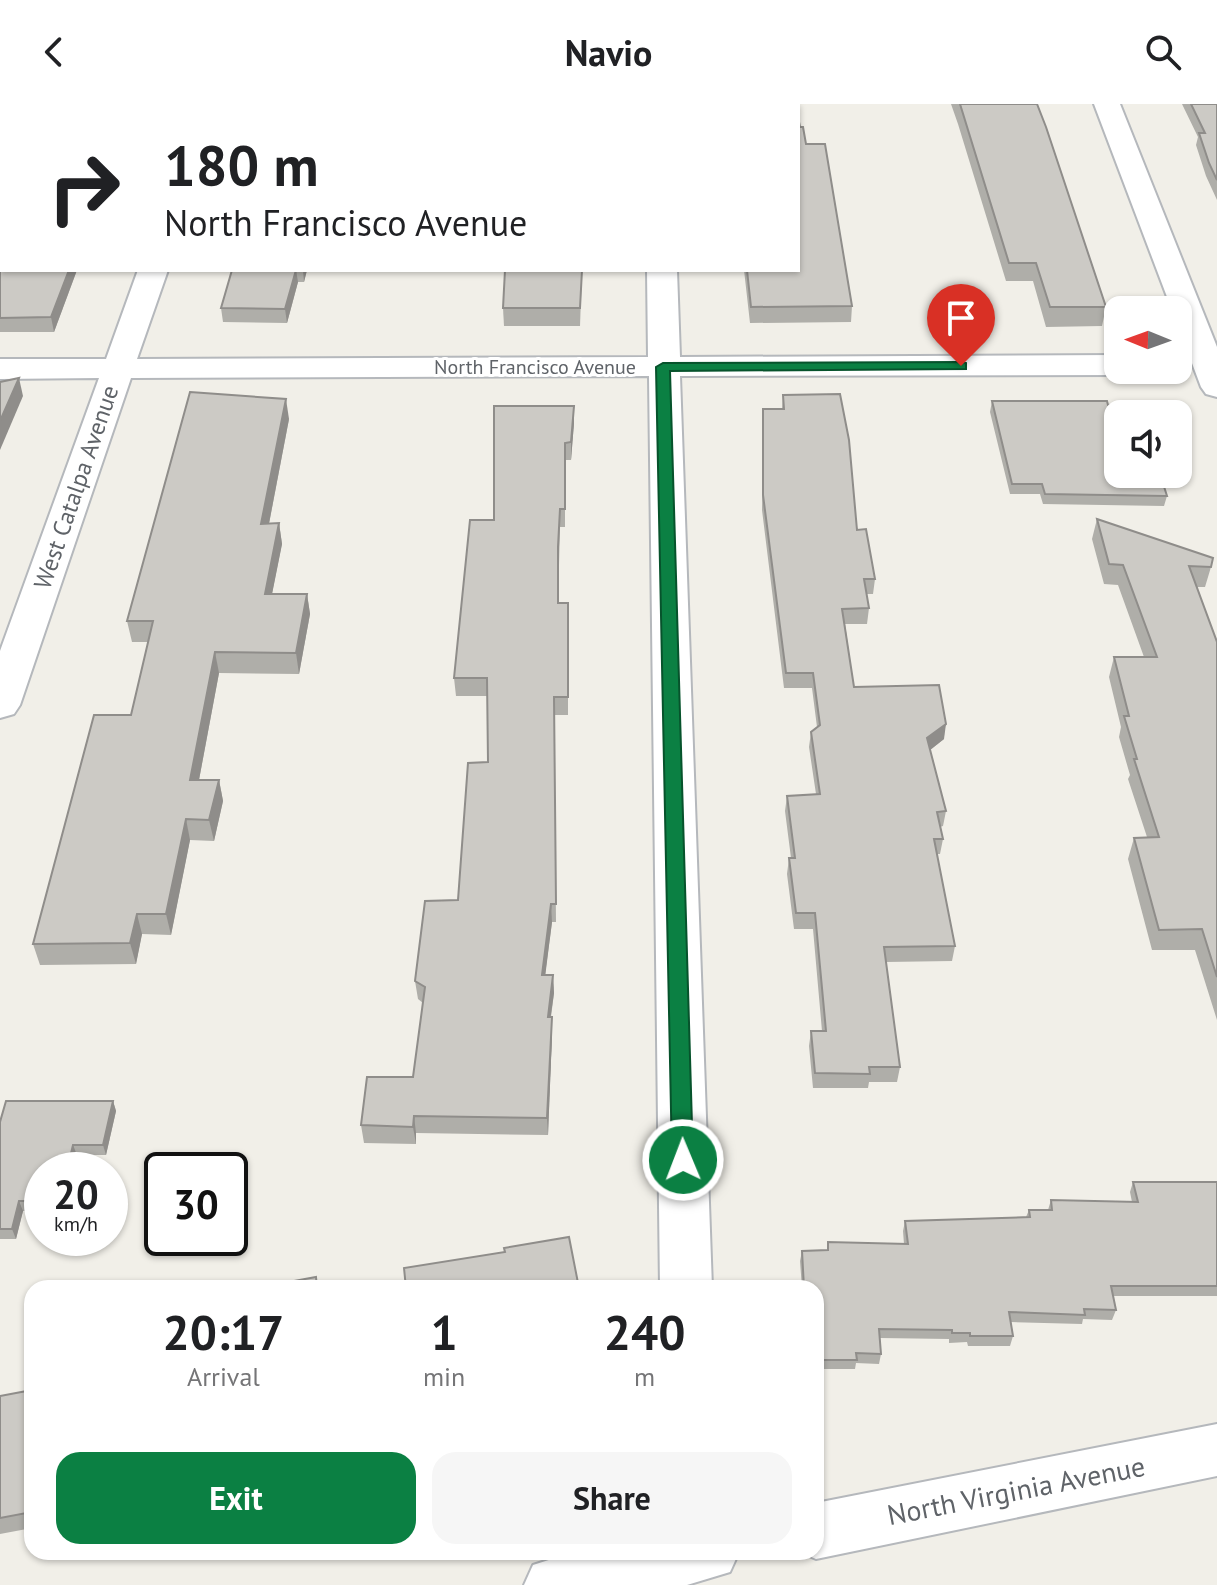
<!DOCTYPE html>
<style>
:root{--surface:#fff;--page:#f6f6f6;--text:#202124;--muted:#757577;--accent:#0b8043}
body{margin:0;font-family:"PT Sans",sans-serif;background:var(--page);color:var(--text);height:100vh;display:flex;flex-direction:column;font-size:30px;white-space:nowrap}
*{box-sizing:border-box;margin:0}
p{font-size:26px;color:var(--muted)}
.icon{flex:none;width:44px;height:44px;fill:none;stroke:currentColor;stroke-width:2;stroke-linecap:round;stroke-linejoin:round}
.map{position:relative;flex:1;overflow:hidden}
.panel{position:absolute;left:24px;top:1176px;width:800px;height:280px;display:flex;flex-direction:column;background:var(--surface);border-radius:24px;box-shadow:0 2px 6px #0004}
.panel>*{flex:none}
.hud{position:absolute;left:0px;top:0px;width:800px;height:168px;box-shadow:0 2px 6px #0004;background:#fff;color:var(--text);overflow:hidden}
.needle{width:52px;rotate:271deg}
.tools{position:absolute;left:1104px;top:192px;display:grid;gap:16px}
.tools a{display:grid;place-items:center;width:88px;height:88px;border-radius:16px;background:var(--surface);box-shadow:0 2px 6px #0004;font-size:40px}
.speed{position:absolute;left:24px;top:1048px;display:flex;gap:16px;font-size:40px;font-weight:700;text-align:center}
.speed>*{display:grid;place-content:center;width:104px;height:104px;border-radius:50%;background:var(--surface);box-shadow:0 2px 6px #0004;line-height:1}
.speed small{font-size:20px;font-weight:400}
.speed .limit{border:4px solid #111;border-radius:12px;background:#fff;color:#111}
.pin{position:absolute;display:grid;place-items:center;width:68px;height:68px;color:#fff;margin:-82px -34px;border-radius:50% 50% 50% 0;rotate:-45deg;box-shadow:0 0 8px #0007}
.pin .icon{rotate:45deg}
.me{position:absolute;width:88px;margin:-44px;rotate:359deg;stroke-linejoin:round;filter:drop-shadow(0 0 6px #0008)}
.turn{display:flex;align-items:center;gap:28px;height:168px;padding:0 32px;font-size:36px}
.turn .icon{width:104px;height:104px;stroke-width:2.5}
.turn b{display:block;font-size:56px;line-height:68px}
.eta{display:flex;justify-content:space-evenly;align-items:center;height:136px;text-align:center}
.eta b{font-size:48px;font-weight:800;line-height:56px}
.cta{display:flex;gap:16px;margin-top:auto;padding:16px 32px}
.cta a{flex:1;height:92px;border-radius:24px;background:var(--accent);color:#fff;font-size:32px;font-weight:800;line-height:92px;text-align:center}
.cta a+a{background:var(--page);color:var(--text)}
header{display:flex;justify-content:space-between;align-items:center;height:104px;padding:0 32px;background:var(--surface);font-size:36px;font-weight:800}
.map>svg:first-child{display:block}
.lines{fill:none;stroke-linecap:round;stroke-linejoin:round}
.street-casing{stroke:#b5b8bc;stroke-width:4}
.street{fill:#fff;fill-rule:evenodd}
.wall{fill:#afaea9}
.shaded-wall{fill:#8f8d8a}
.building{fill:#cccac5;stroke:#8f8d8a;stroke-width:2}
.route{fill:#0b8043;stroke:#07532c;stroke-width:2}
.labels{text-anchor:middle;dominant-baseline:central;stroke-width:6;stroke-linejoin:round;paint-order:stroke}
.far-street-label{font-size:20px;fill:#5f6368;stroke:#fff}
.street-label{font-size:24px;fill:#5f6368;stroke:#fff}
.near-street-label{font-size:28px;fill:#5f6368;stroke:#fff}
</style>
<header><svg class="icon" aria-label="back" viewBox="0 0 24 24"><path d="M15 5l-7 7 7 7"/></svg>Navio<svg class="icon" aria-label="search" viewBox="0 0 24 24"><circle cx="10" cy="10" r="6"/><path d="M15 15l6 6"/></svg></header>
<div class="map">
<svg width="1217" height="1481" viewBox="0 0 1217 1481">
<rect width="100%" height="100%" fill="#f1efe8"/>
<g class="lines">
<defs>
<g id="street">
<rect x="198" y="0" width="26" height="2"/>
<rect x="646" y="0" width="26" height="2"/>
<path d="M1094 0H1120L1217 243V293L1206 290 1201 283 1178 222V206H1172Z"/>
<path d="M138 166H168L137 255 648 253 647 166H677L680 253 1118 251V266H1130L1118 271 680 272 712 1184H660L649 272 131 274 20 601 14 610 0 614V547L99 274 0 275V255H106Z"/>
<path d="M1217 1320V1372L816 1455 800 1448H816V1399Z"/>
<path d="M574 1448H739L730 1468 687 1481H524L533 1461Z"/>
</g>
</defs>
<use href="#street" class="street-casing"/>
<use href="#street" class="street"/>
</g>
<g class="wall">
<path d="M951 0H1037L1106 203 1102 222 1046 223 1033 177H1006L958 20Z"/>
<path d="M1182 0H1217V96L1206 72 1196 41 1198 33Z"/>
<path d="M800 23 806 40 852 202 851 218 750 219 744 166H798Z"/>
<path d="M0 96 2 166H77L54 228H0Z"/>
<path d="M232 166H307L304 178H298L287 219 223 218 221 204Z"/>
<path d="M582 166 580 222H504L503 204Z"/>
<path d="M783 291 857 426 875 475 873 490H866L869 504 867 520H845L854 583 944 635 930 646 946 707 943 722 940 723 943 735 940 750H937L955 842 952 857 886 858 900 963 897 978H869L868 984H813L809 942 811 927H822L813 825H794L787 770 789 754H791L785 707 787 692 816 690 809 643 811 628 817 623 812 584H784L762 406 763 305H782Z"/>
<path d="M992 297 1108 301 1167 392 1164 402 1043 400 1040 390H1010L990 308Z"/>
<path d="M289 315 269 420 279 419 282 440 272 490H307L310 510 299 570 219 569 199 676H219L223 697 214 737 190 736 171 831 142 830 136 860 40 861 33 840 131 611 148 538H132L127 517Z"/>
<path d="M574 319 571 356H565V423H560L558 499H568V611H554L556 818H552L545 871H553L554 889 551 913H552V931L548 1031 416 1029V1040L364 1039 361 1021 413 973 423 899 418 895 415 877 458 796 488 658 487 592H456L454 574 494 416Z"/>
<path d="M1097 415 1211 463 1205 483H1197L1217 538V916L1195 846H1152L1128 755 1134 734 1147 733 1128 675 1130 671 1119 633 1121 623 1109 573 1114 553H1144L1118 481 1104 480 1092 435Z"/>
<path d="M113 997 116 1007 106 1051H77L73 1066H42V1107H23L16 1135H0V1018Z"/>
<path d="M1133 1078H1217V1192H1113L1116 1206 1112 1216 1083 1215 1082 1220 1011 1218 1013 1232 1010 1242H968L967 1238 949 1239V1235L880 1234 881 1250 879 1260 856 1259 855 1265H816V1184H802L800 1157 802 1147 827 1146 828 1138 904 1140 903 1127 905 1117 1026 1113 1029 1106H1048L1051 1096 1132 1098 1130 1088Z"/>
<path d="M32 1286V1424L0 1430V1292Z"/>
</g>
<g class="shaded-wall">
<path d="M69 166H77L54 228 51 213Z"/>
<path d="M296 166 298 178 287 219 285 205Z"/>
<path d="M303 166H307L304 178Z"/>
<path d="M19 274 23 292 0 346V317Z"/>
<path d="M286 295 289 315 265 440 261 420Z"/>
<path d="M574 302V319L571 356V338Z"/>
<path d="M279 419 282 440 268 510 265 490Z"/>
<path d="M307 490 310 510 299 570 296 549Z"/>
<path d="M215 548 219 569 195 697 190 676Z"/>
<path d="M946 620 944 635 925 650 927 634Z"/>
<path d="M219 676 223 697 214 737 209 716Z"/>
<path d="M186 715 190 736 171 831 166 810Z"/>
<path d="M551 800 552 818 543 889 542 871Z"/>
<path d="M137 810 142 830 136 860 130 839Z"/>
<path d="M553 871 554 889 548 931V913Z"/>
<path d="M552 913V931L548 1031 547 1014Z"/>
<path d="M113 997 116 1007 106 1051 103 1041Z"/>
<path d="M414 1012 416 1029V1040L413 1023Z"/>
<path d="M73 1041 77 1051 73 1066H67Z"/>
<path d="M19 1097 23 1107 16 1135 12 1125Z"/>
</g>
<g class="building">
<path d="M48 0H134L133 2H47Z"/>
<path d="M280 0H364L363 2H280Z"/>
<rect x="499" y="0" width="89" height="2"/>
<rect x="736" y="0" width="60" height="2"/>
<path d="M960 0H1037L1046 23 1106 203H1050L1036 159H1009Z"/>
<path d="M1191 0H1217V76L1209 59 1199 29H1205Z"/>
<path d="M798 13 800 23H803L806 40H825L852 202 751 203 747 166H798Z"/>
<path d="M0 96H2V166H69L51 213 0 214Z"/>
<path d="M232 166H296L285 205 221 204Z"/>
<path d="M505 166H582L580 204H503Z"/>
<path d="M19 274 0 317V278Z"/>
<path d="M190 288 286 295 261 420 279 419 265 490H307L296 549 215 548 190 676H219L209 716 186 715 166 810H137L130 839 33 840 94 611H131L153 517H127Z"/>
<path d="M840 290 849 336 857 426 866 425 875 475H864L869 504 842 505 854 583 939 581 946 620 927 634 946 707 937 708 943 735H934L955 842 884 843 900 963H869L870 970 815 969 811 927H826L815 809H796L789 754H795L787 692 820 690 811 628 820 621 813 569H786L763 391V305H784L783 291Z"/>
<path d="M992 297H1107L1108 301 1138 300 1141 310H1118V370H1160L1167 392 1045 390 1042 380H1012Z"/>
<path d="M494 302H574L571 338 565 339V405H560L558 443V499H568V593H554L556 800H551L542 871H553L548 913H552L547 1014 414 1012 413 1023 361 1021 367 973H413L425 883 415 877 425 797 458 796 468 659 488 658 487 574H454L470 416H494Z"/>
<path d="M1097 415 1213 454 1211 463 1189 462 1217 538V873L1202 825 1159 826 1134 734 1159 733 1134 655H1137L1124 612H1129L1114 553H1157L1123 461 1109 460Z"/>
<path d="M6 997H113L103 1041H73L67 1066H42V1097H19L12 1125H0V1018Z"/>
<path d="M1133 1078H1217V1182H1111L1116 1206 1084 1205 1085 1211 1009 1208 1013 1232H970V1229H952V1226L879 1225 881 1250 856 1249 857 1256H816V1184H804L802 1147 828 1146V1138L908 1140 905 1117 1030 1113 1029 1106H1052L1051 1096 1138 1098Z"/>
<path d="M569 1133 579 1184H406L404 1164 505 1148 504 1144Z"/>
<path d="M316 1173 317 1184H272V1181Z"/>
<path d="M32 1286V1408L0 1414V1292Z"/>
</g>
<path class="route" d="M961 258 966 259V265L670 267 693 1056 690 1062 683 1065 675 1062 672 1056 656 263 663 259Z"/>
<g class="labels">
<g class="far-street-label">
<text x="535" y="263">North Francisco Avenue</text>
</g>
<g class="street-label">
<text transform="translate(76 383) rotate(-71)">West Catalpa Avenue</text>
</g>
<g class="near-street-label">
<text transform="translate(1016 1386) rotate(-11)">North Virginia Avenue</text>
</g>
</g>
</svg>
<div class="tools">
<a><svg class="needle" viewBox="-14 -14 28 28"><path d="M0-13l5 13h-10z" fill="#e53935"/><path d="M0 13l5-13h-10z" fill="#757577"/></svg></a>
<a><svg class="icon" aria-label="sound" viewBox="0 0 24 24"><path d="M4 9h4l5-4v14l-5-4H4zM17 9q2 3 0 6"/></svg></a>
</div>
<div class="speed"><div>20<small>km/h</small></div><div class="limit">30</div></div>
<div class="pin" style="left:961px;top:262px;background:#d93025"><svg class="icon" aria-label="arrive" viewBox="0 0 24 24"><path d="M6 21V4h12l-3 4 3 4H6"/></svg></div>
<svg class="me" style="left:683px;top:1056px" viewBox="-20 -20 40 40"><circle r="17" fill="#0b8043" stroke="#fff" stroke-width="3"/><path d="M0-11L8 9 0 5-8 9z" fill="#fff"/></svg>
<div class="hud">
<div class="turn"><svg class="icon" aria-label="right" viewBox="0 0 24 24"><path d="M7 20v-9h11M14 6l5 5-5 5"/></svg><div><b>180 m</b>North Francisco Avenue</div></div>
</div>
<section class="panel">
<div class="eta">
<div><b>20:17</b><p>Arrival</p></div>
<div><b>1</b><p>min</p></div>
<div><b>240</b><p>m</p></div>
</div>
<div class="cta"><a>Exit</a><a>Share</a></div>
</section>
</div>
